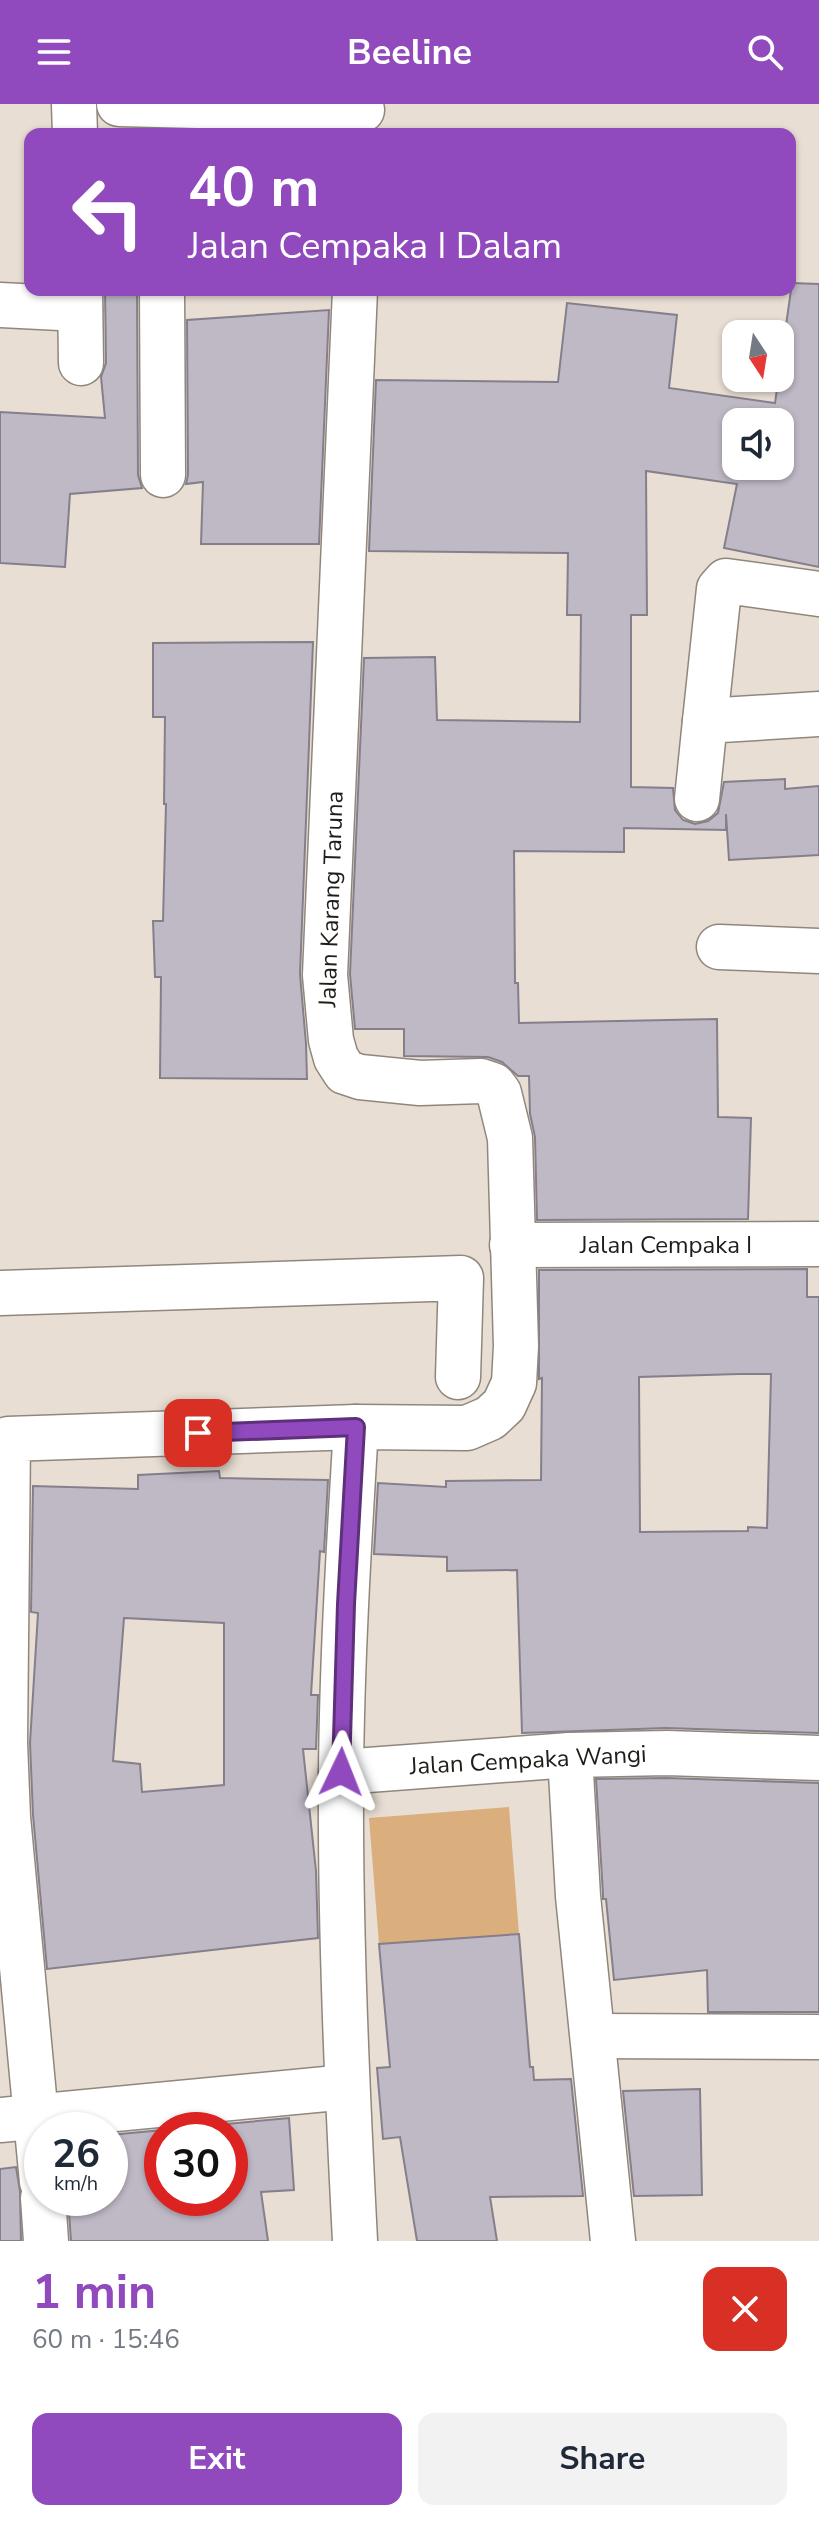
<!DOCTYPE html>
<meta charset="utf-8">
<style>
:root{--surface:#fff;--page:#f2f2f3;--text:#1f2937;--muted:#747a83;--accent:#904abd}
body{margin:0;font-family:"Nunito Sans",sans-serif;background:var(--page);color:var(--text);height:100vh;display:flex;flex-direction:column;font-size:30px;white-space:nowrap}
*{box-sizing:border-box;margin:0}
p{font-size:26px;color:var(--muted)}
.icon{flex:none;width:44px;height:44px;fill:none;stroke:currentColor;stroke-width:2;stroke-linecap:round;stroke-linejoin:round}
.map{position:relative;height:2137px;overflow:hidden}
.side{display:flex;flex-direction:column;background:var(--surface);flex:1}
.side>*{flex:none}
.banner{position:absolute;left:24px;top:24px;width:772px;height:168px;border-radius:16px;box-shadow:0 2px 6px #0004;background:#904abd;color:#fff;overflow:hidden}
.needle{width:52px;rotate:168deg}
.controls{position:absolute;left:722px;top:216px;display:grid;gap:16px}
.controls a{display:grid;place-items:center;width:72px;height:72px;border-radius:16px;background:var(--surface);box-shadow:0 2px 6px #0004;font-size:40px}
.speed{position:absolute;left:24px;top:2008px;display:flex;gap:16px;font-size:40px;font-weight:700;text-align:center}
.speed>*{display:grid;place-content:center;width:104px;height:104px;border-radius:50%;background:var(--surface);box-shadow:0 2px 6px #0004;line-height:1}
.speed small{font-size:20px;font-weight:400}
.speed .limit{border:12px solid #d22;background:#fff;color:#111}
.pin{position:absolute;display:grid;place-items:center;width:68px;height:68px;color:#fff;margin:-34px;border-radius:16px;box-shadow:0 4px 12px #0006}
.me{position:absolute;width:88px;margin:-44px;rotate:2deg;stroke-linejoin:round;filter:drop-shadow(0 0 6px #0008)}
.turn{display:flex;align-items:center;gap:28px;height:168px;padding:0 32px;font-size:36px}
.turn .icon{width:104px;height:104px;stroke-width:2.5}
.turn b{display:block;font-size:56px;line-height:68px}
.round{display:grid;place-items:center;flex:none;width:84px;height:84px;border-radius:16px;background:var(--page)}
.summary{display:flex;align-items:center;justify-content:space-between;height:136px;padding:0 32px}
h1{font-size:48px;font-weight:700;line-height:60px;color:var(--accent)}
.action{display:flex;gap:16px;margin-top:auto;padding:16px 32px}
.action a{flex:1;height:92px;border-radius:16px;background:var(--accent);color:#fff;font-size:32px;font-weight:700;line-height:92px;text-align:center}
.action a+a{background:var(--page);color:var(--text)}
header{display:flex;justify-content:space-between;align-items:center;height:104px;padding:0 32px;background:var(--accent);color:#fff;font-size:36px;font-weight:700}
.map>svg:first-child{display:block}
.green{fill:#dbaf7d}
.building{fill:#bfb8c5;stroke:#857f8b;stroke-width:2;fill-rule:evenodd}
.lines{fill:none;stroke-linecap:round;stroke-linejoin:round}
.minor-casing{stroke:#90877c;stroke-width:47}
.minor{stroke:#fff;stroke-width:44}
.route-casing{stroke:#5e307b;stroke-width:20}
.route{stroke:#904abd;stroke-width:14}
.labels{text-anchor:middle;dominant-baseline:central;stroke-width:6;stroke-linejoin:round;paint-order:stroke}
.street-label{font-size:24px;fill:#201d19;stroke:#fff}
</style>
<header><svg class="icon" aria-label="menu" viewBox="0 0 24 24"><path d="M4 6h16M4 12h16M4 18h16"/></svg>Beeline<svg class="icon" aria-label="search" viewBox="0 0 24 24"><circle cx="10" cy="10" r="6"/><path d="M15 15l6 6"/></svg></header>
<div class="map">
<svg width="819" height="2137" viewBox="0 0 819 2137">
<rect width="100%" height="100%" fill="#e8ded3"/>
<path class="green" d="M509 1703 519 1830 379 1840 369 1714Z"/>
<g class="building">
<path d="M792 179 819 180V463L724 444 737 380 646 367 647 511H631V683L673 684 675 706 683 716 695 720 708 717 718 709 724 678 785 675V685L819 682V751L729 756 726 710V726L624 724V748L514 747 515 879H518L519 919 717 915 718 1013 751 1014 748 1115 537 1116 535 1033 530 1010 529 972H518L502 958 488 953 404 952V925H355L350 870 364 554 435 553 437 616 580 618 581 511H567L568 449 369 447 376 276 558 278 567 199 677 211 669 284 775 299ZM736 318H780V362H736Z"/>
<path d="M105 186H137L138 371 142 384 70 390 65 463 0 459V308L105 314 101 273 106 259Z"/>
<path d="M329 206 319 440H201L203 378 186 380 188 371 187 216Z"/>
<path d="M313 538 300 870 306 940 307 975 160 974 161 873H155L153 817H163L166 700H164L165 613H153V539Z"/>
<path d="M807 1165V1193H819V1629L666 1624 522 1629 517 1466 447 1467V1453L374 1450 378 1379 446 1383V1377L541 1376 542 1274 539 1275V1166ZM739 1270H771L767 1424 748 1423V1427L640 1428 639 1273Z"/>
<path d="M219 1367 220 1374 328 1376 324 1448 320 1447 311 1591H318L316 1645H303L316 1767 318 1834 47 1865 33 1711 30 1639 38 1509 31 1508 33 1382 138 1385V1371ZM124 1514 224 1519V1681L142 1688 140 1660 113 1657Z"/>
<path d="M667 1674 819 1679V1908H708L707 1866 614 1876 606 1795H603V1790L596 1675Z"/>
<path d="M519 1830 530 1963H533L534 1976 571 1975 583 2092 490 2093 497 2137H417L400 2033 383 2035 377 1964 390 1963 379 1840Z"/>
<path d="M700 1985 702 2091 634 2092 623 1987Z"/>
<path d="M289 2014 294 2086 261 2088 268 2137H71L68 2094H110V2031ZM162 2026H230V2094H162Z"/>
<path d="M16 2063 20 2087 21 2137H0V2065Z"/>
</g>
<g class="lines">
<defs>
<g id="minor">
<path d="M74 0 75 30"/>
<path d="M119 0 362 6"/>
<path d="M80 186 81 259"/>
<path d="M162 186 163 371"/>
<path d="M0 201 80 205"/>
<path d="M705 617 719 485 726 477 819 490"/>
<path d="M697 695 705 617 819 610"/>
<path d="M719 843 819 847"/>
<path d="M512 1141 819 1140"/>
<path d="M0 1189 461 1174 458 1273"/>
<path d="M570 1651 578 1792 613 2137"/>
<path d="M341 1668 570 1651 667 1649 819 1654"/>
<path d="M593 1932 819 1933"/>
<path d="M0 2016 347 1983"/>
<path d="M42 2078 8 1713 5 1639 8 1335 356 1323 467 1324 490 1314 504 1301 514 1279 516 1242 510 1034 499 989 493 981 481 977 420 979 360 973 345 968 336 954 331 936 325 871 355 186"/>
<path d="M43 2094 46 2137"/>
<path d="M355 2137C347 1981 340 1825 341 1669 342 1554 349 1439 356 1323"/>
</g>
</defs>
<use href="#minor" class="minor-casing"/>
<use href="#minor" class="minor"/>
</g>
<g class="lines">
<defs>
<path id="route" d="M198 1329 356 1323 346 1500 341 1668"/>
</defs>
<use href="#route" class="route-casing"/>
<use href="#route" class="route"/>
</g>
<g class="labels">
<g class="street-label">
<text transform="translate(331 795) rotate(-88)">Jalan Karang Taruna</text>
<text x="666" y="1141">Jalan Cempaka I</text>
<text transform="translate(528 1656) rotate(-3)">Jalan Cempaka Wangi</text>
</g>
</g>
</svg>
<div class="controls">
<a><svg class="needle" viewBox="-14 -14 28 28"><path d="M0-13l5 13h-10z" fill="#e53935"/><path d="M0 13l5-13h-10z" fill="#747a83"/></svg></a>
<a><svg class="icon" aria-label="sound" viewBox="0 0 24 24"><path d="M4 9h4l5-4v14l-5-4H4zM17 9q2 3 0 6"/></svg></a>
</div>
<div class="speed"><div>26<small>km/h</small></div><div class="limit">30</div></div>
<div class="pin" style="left:198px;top:1329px;background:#d93025"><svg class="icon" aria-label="arrive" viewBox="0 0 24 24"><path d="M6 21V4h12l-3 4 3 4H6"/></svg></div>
<svg class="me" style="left:341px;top:1668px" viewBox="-20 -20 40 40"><path d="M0-17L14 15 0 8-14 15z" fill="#904abd" stroke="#fff" stroke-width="4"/></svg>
<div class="banner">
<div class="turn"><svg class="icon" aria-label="left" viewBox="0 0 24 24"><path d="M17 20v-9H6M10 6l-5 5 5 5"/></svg><div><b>40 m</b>Jalan Cempaka I Dalam</div></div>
</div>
</div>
<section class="side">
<div class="summary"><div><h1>1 min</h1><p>60 m · 15:46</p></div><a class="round" style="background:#d93025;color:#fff"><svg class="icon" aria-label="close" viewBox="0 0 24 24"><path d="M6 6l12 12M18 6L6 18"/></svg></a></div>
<div class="action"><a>Exit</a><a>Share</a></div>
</section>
